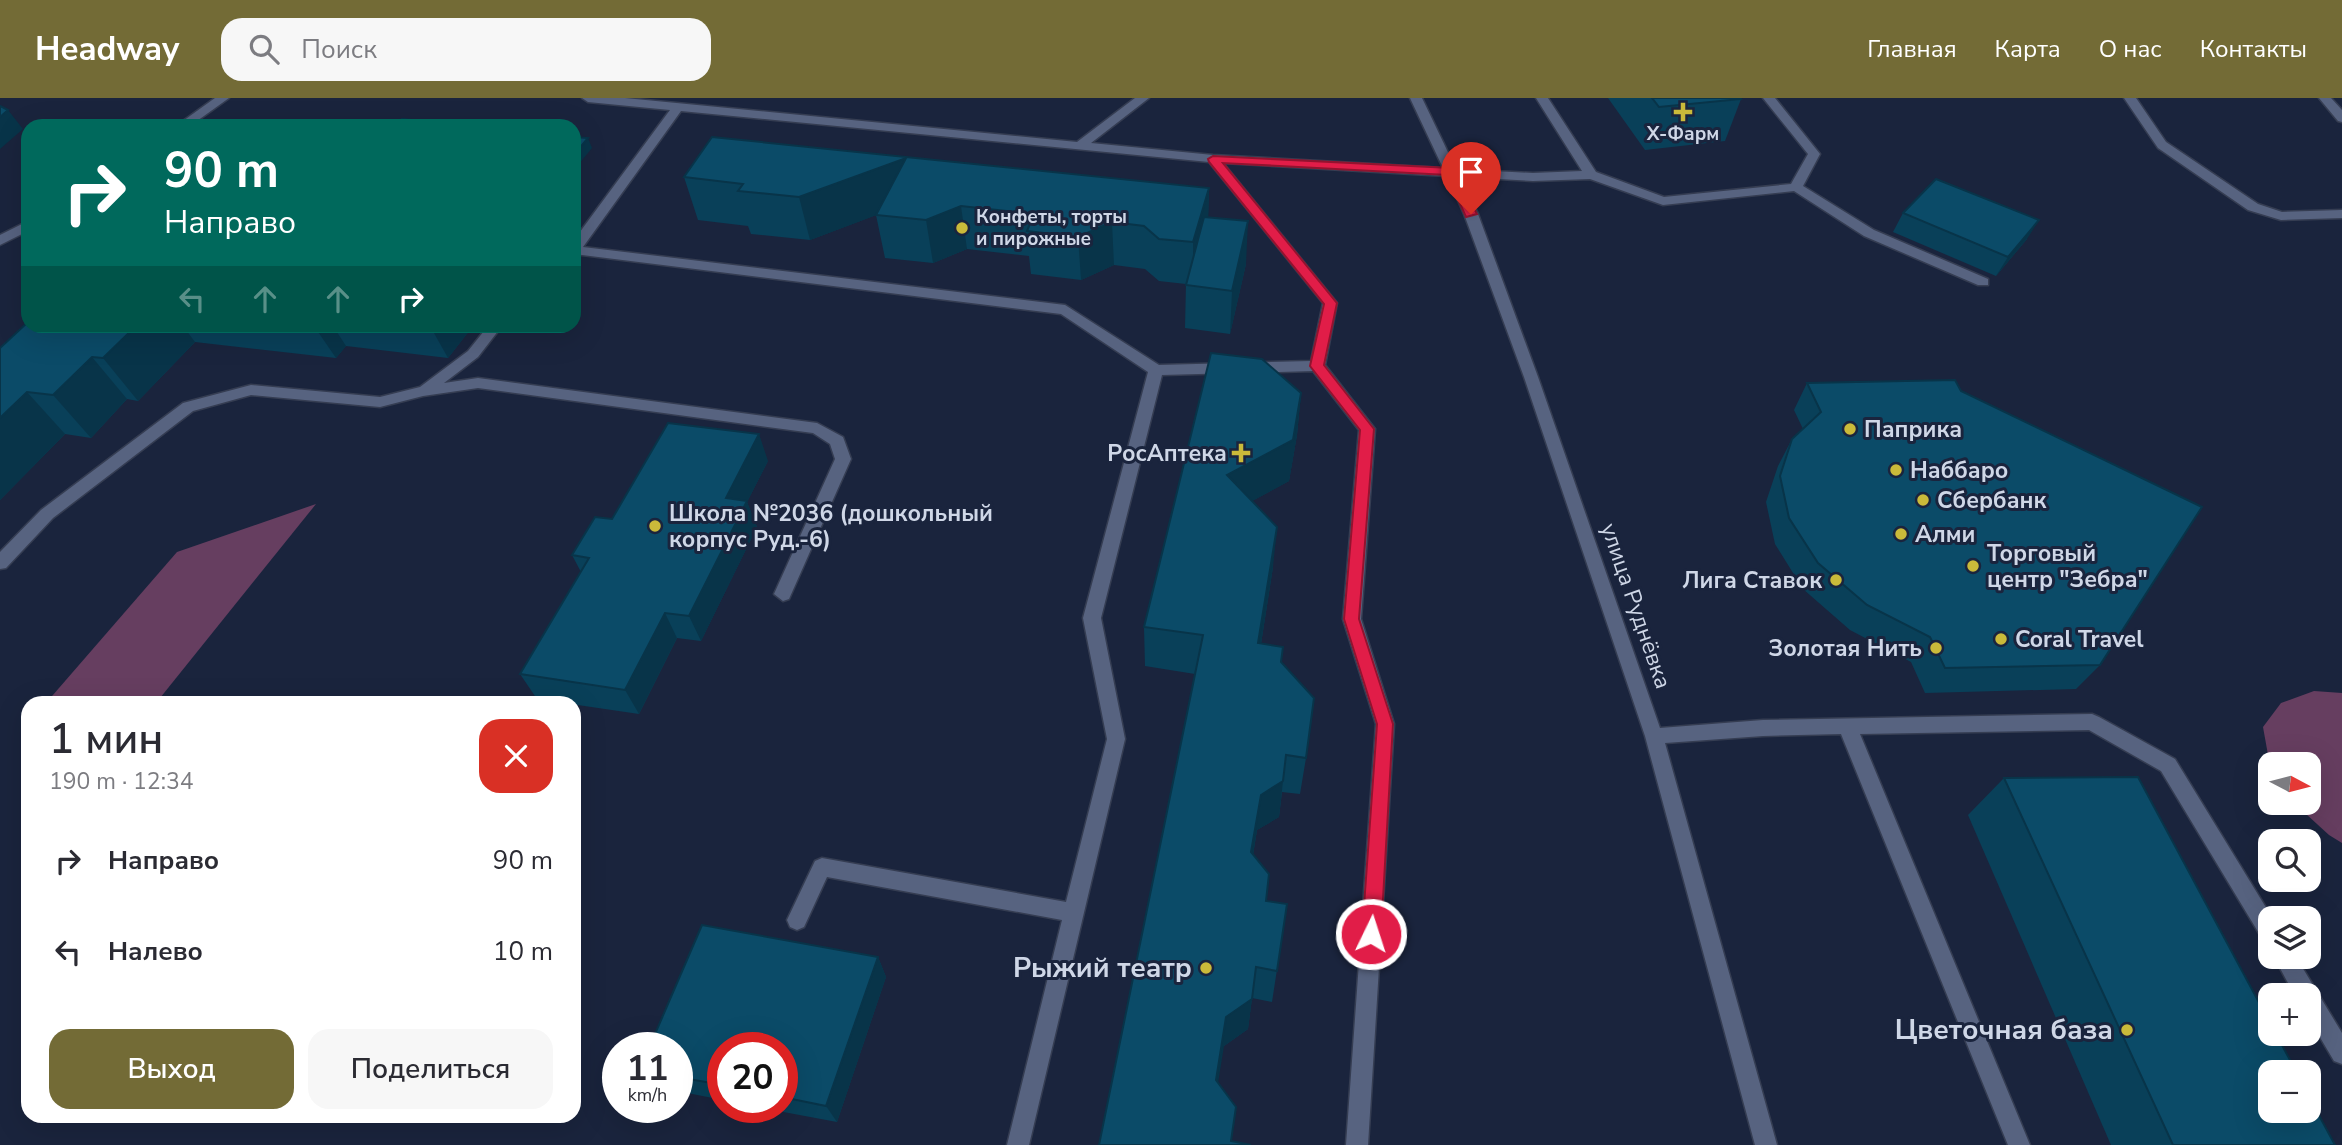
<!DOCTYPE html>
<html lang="ru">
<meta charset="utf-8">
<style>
:root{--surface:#fff;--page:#f7f7f7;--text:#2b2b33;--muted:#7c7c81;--accent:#736b36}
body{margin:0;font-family:"Nunito Sans",sans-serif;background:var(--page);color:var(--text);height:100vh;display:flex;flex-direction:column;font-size:26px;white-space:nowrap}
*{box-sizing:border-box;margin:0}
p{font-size:23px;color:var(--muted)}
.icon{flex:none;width:38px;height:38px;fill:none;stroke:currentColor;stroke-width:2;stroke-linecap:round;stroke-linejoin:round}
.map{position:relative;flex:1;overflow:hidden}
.drawer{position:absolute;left:21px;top:598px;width:560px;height:427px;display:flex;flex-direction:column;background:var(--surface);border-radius:21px;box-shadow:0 7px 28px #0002}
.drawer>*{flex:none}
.top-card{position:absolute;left:21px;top:21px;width:560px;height:214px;border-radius:21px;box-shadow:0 7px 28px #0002;background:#00695c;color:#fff;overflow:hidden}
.needle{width:46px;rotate:97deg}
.controls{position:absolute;left:2258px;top:654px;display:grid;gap:14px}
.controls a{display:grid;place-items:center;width:63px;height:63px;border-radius:14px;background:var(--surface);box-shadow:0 7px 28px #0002;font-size:35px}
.speed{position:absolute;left:602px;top:934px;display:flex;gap:14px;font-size:35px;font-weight:700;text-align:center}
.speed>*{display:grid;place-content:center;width:91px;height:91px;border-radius:50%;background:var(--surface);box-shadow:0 7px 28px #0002;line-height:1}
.speed small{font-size:18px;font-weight:400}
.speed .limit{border:10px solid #d22;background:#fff;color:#111}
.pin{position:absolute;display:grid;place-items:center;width:60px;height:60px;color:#fff;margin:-72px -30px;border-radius:50% 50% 50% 0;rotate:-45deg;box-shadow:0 0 7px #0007}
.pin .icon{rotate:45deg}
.me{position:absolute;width:77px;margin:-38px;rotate:4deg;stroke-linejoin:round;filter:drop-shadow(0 0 5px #0008)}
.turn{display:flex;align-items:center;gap:24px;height:147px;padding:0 28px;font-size:32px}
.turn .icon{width:91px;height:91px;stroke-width:2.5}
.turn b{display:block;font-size:49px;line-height:60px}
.lanes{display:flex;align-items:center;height:66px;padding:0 28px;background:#0003;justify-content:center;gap:35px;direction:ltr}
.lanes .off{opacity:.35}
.round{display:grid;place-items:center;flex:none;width:74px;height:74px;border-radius:21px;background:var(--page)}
.summary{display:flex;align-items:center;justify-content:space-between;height:119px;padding:0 28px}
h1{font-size:42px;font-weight:600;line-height:52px}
.primary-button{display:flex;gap:14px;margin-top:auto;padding:14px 28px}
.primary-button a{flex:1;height:80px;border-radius:21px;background:var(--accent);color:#fff;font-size:28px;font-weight:600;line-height:80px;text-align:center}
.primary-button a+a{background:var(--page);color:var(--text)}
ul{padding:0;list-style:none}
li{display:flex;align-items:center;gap:21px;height:91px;padding:0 28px}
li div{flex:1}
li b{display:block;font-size:26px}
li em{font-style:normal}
header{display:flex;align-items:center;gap:42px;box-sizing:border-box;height:98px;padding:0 35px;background:var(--accent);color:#fff}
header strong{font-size:33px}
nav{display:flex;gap:38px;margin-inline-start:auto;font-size:24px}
.search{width:490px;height:63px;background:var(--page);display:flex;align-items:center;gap:18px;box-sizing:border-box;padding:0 24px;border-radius:21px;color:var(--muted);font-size:26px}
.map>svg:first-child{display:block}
.green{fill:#663e60}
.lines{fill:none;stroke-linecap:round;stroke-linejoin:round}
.minor-casing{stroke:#353d52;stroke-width:3}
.minor{fill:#576380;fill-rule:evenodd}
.wall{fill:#094059}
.shaded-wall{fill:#083449}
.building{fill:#0b4b68;stroke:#083449;stroke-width:2}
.route{fill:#e11d48;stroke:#92132f;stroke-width:2}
.poi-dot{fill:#caba3a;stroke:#1a243d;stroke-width:2.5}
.labels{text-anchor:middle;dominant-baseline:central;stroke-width:6;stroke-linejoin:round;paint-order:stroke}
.far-poi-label{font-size:19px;font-weight:bold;fill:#cfd7e7;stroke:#1a243d}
.poi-label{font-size:23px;font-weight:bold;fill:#cfd7e7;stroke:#1a243d;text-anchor:start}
.street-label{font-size:23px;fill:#cfd7e7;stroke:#1a243d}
.near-poi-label{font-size:28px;font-weight:bold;fill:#cfd7e7;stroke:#1a243d;text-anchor:end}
</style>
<header>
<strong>Headway</strong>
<div class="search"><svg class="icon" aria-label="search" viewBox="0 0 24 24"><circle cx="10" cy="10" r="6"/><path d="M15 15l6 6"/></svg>Поиск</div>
<nav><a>Главная</a><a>Карта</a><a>О нас</a><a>Контакты</a></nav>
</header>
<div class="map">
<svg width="2342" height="1047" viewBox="0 0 2342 1047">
<rect width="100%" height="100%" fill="#1a243d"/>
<g class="green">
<path d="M316 406 156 605H46L177 454Z"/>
<path d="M2314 593 2342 595V745L2329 737 2294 705H2308V667L2270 668 2263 629 2281 605Z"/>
</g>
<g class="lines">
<defs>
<g id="minor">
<path d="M215 0H229L190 28H176Z"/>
<path d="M582 0H625L1077 44 1135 0H1149L1091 45 1213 57 1443 70 1410 0H1422L1456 71 1533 75 1582 73 1536 0H1548L1596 74 1664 99 1791 86 1808 56 1763 0H1775L1820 56 1803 88 1874 132 1988 181V187H1978L1864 138 1794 93 1663 107 1590 81 1533 83 1460 79 1478 116 1538 279 1660 630 1763 622 2092 616 2099 619 2175 661 2273 821H2270V845L2263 842 2161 673 2089 632 1860 636 2030 1047H2008L1841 636 1763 638 1665 645 1777 1047H1755L1645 638 1524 279 1464 116 1447 78 1223 65 1337 205 1325 267 1375 331 1361 521 1394 626 1368 1047H1346L1376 626 1343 521 1359 332 1313 273 1162 277 1101 520 1125 641 1029 1047H1007L1062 822 827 779 804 829 797 832 790 829 787 822 815 763 822 760 1066 804 1107 641 1083 520 1148 274 1061 216 574 156V142L670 12 588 4ZM681 13 1209 64 1323 205 1311 263 1159 267 1065 207 583 149Z"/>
<path d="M2124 0H2136L2166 44 2258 106 2282 114 2342 112V120L2281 122 2248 112 2158 50Z"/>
<path d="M2319 0H2331L2342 12V24L2338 23Z"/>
<path d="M28 123V133L0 147V137Z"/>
<path d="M488 228H502L478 259 444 285 478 280 817 325 843 339 851 361 789 501 783 503 774 496 835 361 830 346 813 335 478 290 423 298 380 309 251 297 193 313 53 420 6 470 0 471V454L41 412 183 305 251 287 380 299 420 289 468 253Z"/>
<path d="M2274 859H2296L2342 935V966L2334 963 2308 919V898H2295Z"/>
</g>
</defs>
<use href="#minor" class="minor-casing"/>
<use href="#minor" class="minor"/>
</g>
<g class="wall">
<path d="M1608 0H1740L1741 1 1725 43 1645 52Z"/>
<path d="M684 79 1209 90 1208 119 1246 166 1230 236 1185 230 1186 186 1159 183 1145 171 1114 167 1081 182 1031 176 1029 158 967 151 933 165 885 160 876 117 810 142 751 136 748 128 698 122Z"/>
<path d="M1903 115 2027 141 1996 178 1893 134Z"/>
<path d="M28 228H473L448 260 346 248 336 260 195 244 138 303 127 301 91 340 65 336 0 402V250Z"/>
<path d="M1807 285 2100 567 2076 591 1925 595 1911 564 1850 532 1803 491 1775 446 1766 404 1778 368 1792 341 1803 331 1794 312Z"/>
<path d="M1301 295 1297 337 1289 383 1252 403 1273 469 1261 546 1282 565 1306 660 1300 696 1282 694 1279 719 1257 732 1253 757 1266 803 1287 806 1272 904 1252 900 1248 931 1224 948 1099 1047 1195 576 1145 568 1144 529Z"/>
<path d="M768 363 747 404 757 429 701 543 677 540 639 616 537 601 520 576 581 474 572 457 612 421Z"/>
<path d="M2004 680 2335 1047H2111L1968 717Z"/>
<path d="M878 859 886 879 837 1024 762 1010H782V950H723V1002L677 993V950Z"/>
</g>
<g class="shaded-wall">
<path d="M8 12 23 31 0 51V19Z"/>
<path d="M588 40 592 50 574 72V57Z"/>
<path d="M906 60 914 103 810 142 799 99Z"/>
<path d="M1209 90 1208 133 1193 187V144Z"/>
<path d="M961 108 967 151 933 165 926 122Z"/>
<path d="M2039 122 2027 141 1996 178 2008 159Z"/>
<path d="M1248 123 1246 166 1230 236 1232 193Z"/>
<path d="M1112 124 1114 167 1081 182 1078 139Z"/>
<path d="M136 228H183L195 244 138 303 103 260Z"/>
<path d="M314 228H333L346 248 336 260Z"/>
<path d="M430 228H473L448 260Z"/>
<path d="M92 259 127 301 91 340 53 297Z"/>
<path d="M27 294 65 336 0 402V320Z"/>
<path d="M1301 295 1297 337 1289 383 1225 418 1227 377Z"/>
<path d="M759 336 768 363 747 404 757 429 701 543 689 518 726 400Z"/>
<path d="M1277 429 1273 469 1255 584 1258 545Z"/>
<path d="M665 515 677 540 639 616 625 592Z"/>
<path d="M1283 683 1279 719 1257 732 1248 789 1251 754 1261 697Z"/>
<path d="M878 859 886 879 837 1024 826 1008Z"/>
<path d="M1252 901 1248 931 1224 948 1214 1010 1216 982 1226 919Z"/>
</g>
<g class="building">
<path d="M1652 0H1740L1741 1 1659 9Z"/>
<path d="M0 8 8 12 0 19Z"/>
<path d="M402 21 471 28H395Z"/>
<path d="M574 39 588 40 574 57Z"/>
<path d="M712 39 1209 90 1193 144 1159 141 1144 128 1112 124 1078 139 1027 133 1034 116 961 108 926 122 876 117 906 60 799 99 738 93 743 86 684 79Z"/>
<path d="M1936 81 2039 122 2008 159 1903 115Z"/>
<path d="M1204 119 1248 123 1232 193 1186 187Z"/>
<path d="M28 224V228H136L103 260 92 259 53 297 27 294 0 320V250Z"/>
<path d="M1211 255 1262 261 1301 295 1293 342 1227 377 1277 429 1258 545 1283 549 1281 564 1314 600 1306 660 1286 657 1283 683 1261 697 1251 754 1269 776 1266 803 1287 806 1277 873 1256 869 1252 901 1226 919 1216 982 1236 1009 1231 1043 1251 1047H1099L1203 537 1144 529Z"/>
<path d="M1955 282 1961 293 2202 409 2100 567 1945 570 1930 539 1867 507 1818 465 1789 420 1780 378 1792 341 1821 314 1807 285Z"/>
<path d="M668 325 759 336 726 400 747 403 689 518 665 515 625 592 520 576 589 460 572 457 595 419 612 421Z"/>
<path d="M2138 679 2270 925V936H2276L2297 975H2270V1013H2308V997L2335 1047H2173L2004 680Z"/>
<path d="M702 827 878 859 826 1008 782 999V950H723V987L677 979V950H649Z"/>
</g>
<path class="route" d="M1213 58 1451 70 1457 74 1477 116 1466 119 1447 77 1223 65 1337 205 1324 267 1374 331 1359 521 1393 626 1381 836 1378 843 1371 845 1364 843 1362 836 1377 626 1344 521 1360 332 1310 268 1324 206 1209 64 1208 61Z"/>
<g class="poi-dot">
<path d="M1679.5 3.5h7v7h7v7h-7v7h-7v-7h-7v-7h7z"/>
<circle cx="962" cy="130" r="7"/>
<circle cx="1850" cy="331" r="7"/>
<path d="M1237.5 344.5h7v7h7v7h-7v7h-7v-7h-7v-7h7z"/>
<circle cx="1896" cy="372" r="7"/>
<circle cx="1923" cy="402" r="7"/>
<circle cx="655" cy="428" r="7"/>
<circle cx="1901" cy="436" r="7"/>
<circle cx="1973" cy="468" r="7"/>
<circle cx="1836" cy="482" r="7"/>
<circle cx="2001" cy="541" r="7"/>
<circle cx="1936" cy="550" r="7"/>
<circle cx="1206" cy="870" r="7"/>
<circle cx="2127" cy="932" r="7"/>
</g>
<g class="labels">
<g class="far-poi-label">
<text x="1683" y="36">X-Фарм</text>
<text x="976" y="119" text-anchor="start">Конфеты, торты<tspan x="976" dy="22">и пирожные</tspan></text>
</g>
<g class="poi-label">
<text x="1864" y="331">Паприка</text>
<text x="1227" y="355" text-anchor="end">РосАптека</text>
<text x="1910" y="372">Наббаро</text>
<text x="1937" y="402">Сбербанк</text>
<text x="669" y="415">Школа №2036 (дошкольный<tspan x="669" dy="26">корпус Руд.-6)</tspan></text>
<text x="1915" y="436">Алми</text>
<text x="1987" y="455">Торговый<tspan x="1987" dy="26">центр "Зебра"</tspan></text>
<text x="1822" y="482" text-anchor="end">Лига Ставок</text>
<text x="2015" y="541">Coral Travel</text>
<text x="1922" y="550" text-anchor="end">Золотая Нить</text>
</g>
<g class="street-label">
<text transform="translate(1636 508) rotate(71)">улица Руднёвка</text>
</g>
<g class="near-poi-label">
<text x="1192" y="870">Рыжий театр</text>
<text x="2113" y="932">Цветочная база</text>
</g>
</g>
</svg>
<div class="controls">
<a><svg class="needle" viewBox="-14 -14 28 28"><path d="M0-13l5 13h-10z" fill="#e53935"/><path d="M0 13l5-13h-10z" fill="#7c7c81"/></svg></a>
<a><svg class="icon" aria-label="search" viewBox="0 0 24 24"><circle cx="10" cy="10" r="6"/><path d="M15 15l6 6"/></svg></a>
<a><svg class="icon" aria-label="layers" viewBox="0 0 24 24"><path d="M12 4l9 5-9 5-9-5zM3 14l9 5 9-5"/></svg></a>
<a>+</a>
<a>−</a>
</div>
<div class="speed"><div>11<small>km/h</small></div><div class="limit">20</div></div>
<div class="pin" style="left:1471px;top:116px;background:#d93025"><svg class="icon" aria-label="arrive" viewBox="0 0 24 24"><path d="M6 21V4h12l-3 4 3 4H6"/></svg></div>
<svg class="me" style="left:1371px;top:836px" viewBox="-20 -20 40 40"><circle r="17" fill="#e11d48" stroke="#fff" stroke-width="3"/><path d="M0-11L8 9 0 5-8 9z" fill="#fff"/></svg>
<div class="top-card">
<div class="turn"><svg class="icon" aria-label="right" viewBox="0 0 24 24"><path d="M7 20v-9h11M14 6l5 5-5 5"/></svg><div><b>90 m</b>Направо</div></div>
<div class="lanes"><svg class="icon off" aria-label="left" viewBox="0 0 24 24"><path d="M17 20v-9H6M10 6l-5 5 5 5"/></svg><svg class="icon off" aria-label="ahead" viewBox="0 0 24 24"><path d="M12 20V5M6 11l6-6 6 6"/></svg><svg class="icon off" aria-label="ahead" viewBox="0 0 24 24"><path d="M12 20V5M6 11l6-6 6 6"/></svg><svg class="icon" aria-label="right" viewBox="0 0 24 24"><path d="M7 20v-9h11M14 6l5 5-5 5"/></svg></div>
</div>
<section class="drawer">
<div class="summary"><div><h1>1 мин</h1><p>190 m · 12:34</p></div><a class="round" style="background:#d93025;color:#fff"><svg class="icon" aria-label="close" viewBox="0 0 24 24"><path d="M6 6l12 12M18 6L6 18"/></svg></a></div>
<ul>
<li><svg class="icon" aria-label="right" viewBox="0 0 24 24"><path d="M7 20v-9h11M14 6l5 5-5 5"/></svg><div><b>Направо</b></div><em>90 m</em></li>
<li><svg class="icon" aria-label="left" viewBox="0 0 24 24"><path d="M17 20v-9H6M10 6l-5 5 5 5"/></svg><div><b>Налево</b></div><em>10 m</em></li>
</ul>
<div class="primary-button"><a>Выход</a><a>Поделиться</a></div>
</section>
</div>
